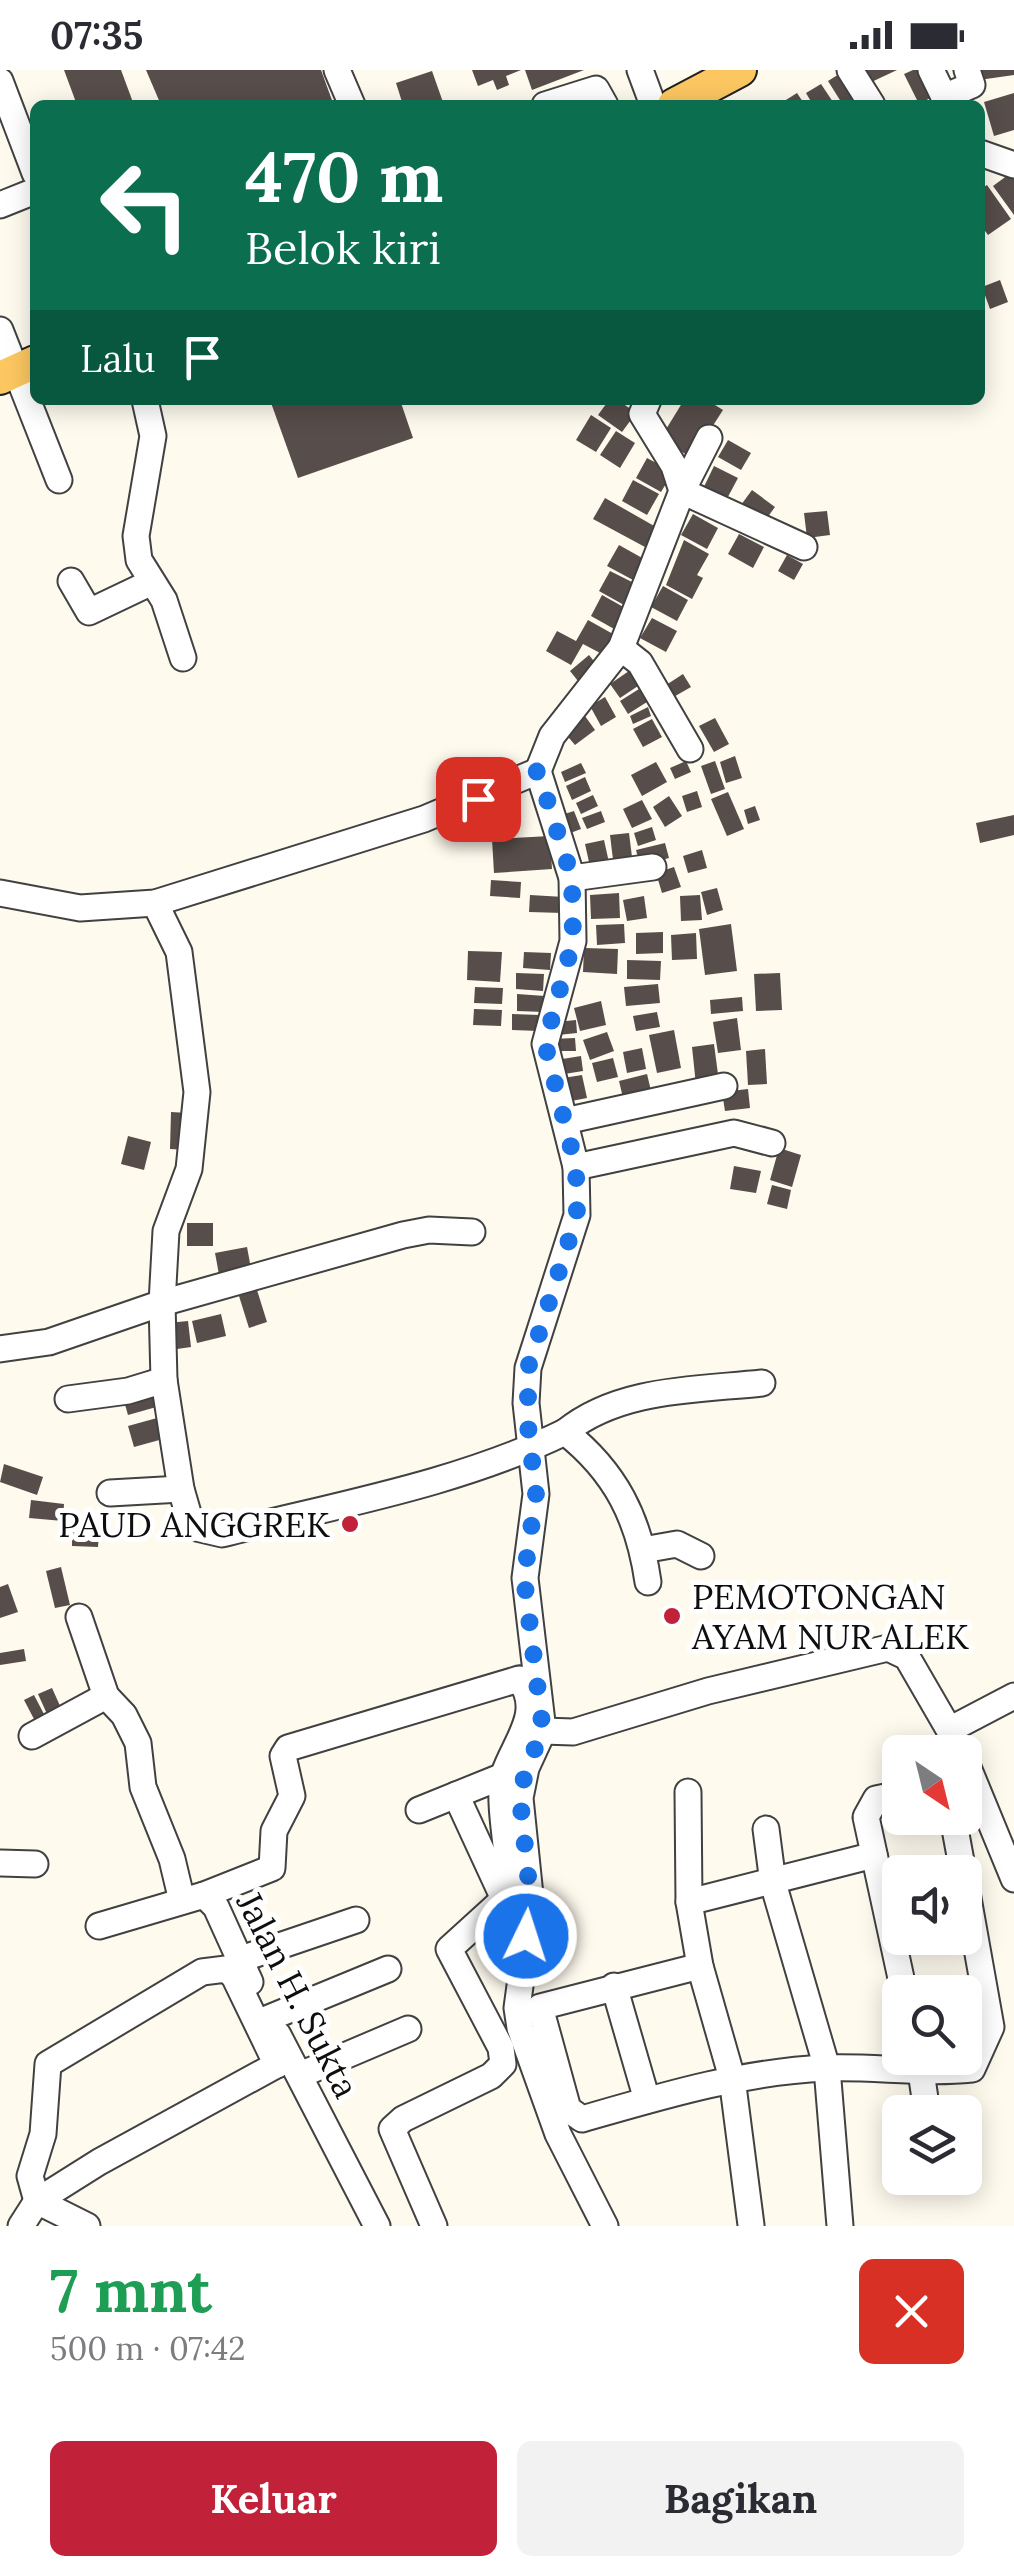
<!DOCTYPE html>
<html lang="id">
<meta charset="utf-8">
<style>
:root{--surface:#fff;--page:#f2f2f3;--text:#2b2b33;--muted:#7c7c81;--accent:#c22239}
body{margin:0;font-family:Lora,serif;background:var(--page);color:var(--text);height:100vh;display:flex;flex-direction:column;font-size:38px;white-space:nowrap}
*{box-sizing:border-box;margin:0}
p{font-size:32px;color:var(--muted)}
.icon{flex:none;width:55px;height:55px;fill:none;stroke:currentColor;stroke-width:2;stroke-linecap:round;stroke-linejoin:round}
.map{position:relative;height:2156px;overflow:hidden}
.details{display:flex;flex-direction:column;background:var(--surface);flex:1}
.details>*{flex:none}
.banner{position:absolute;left:30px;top:30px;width:955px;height:305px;border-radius:15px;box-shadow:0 5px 25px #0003;background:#0b6e4f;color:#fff;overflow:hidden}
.needle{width:65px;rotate:145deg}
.controls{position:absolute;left:882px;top:1665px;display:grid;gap:20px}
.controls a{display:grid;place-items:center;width:100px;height:100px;border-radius:15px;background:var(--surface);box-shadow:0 5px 25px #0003;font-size:50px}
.pin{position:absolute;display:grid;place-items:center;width:85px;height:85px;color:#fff;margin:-42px;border-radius:20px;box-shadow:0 5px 15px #0006}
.me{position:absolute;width:110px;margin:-55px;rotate:4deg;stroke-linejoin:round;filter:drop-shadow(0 0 8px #0008)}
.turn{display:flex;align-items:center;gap:35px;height:210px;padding:0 50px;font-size:45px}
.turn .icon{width:130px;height:130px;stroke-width:2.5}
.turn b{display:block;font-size:70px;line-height:85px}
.then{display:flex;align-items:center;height:95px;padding:0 50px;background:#0003;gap:20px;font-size:38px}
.round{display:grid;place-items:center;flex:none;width:105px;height:105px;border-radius:15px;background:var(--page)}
.headline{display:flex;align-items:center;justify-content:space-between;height:170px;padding:0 50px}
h1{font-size:60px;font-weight:700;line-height:75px;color:#1e9e55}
.cta{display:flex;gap:20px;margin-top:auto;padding:20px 50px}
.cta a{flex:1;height:115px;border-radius:15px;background:var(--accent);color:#fff;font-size:40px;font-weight:700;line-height:115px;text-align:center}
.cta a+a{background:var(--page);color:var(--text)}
.status{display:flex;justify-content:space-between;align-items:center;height:70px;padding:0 50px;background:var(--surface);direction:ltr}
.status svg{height:28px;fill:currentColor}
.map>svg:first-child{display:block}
.building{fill:#574d4a}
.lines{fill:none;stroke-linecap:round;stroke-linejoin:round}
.minor-casing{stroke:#414141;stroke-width:29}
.major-casing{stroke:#1f1f1f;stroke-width:36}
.minor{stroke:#fff;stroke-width:25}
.major{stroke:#fcc761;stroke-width:32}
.route{stroke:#1a73e8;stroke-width:18;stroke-dasharray:0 32.4}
.poi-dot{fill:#c22239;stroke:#fff;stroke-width:4}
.labels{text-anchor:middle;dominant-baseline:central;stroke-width:10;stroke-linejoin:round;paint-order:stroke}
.poi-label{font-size:35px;fill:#0e0e0e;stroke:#fff;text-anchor:end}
.street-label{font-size:35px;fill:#0e0e0e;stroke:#fff}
</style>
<div class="status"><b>07:35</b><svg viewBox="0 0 49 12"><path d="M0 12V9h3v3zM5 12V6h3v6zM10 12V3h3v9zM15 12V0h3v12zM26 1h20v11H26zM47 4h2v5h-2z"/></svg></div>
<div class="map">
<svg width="1014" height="2156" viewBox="0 0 1014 2156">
<rect width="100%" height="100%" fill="#fffaee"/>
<g class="building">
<path d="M64 0H121L134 35H77Z"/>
<path d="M146 0H321L333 33 161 35Z"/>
<path d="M472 0H521L506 6 509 15 497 20 493 10 478 16Z"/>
<path d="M525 0H584L532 20Z"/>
<path d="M855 0H897L863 16Z"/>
<path d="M913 0H924L936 25 919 34 904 4Z"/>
<path d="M978 0H1014V5L979 10Z"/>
<path d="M432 1 444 35H403L396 13Z"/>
<path d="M844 1 861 28 850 35H843L828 11Z"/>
<path d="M821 14 835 35H813L806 23Z"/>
<path d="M797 23 805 35H778Z"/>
<path d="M1014 23V60L994 66 984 32Z"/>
<path d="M1012 102 1014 105V145L993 116Z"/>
<path d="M987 115 1011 149 988 165 980 154V119Z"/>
<path d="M1000 210 1008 232 990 239 982 217Z"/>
<path d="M270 330H400L413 368 298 408Z"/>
<path d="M609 330H618L636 343 622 362 598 345Z"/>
<path d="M684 330H707L723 340 692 388 660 369Z"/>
<path d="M591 345 611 358 596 382 576 370Z"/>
<path d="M616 361 635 373 620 398 600 385Z"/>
<path d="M728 370 751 383 741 400 718 387Z"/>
<path d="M647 388 673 402 661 422 636 408Z"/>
<path d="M714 396 738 408 722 438 699 427Z"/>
<path d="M633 410 659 424 647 445 622 431Z"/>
<path d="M752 420 775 437 761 456 738 439Z"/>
<path d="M605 428 656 457 645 477 593 449Z"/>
<path d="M827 441 830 465 807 468 804 443Z"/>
<path d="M693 444 718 458 707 479 681 465Z"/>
<path d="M739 464 764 477 753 498 728 484Z"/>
<path d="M684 470 709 484 697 505 703 508 692 529 666 515Z"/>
<path d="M619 475 644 489 633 510 607 496Z"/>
<path d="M787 485 803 494 794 510 778 501Z"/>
<path d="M610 501 636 514 624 535 599 521Z"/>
<path d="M663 516 688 530 677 551 651 537Z"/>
<path d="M602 525 627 539 616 560 591 546Z"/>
<path d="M652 548 677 561 666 582 640 568Z"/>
<path d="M588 550 613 564 602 584 583 574 571 595 546 581 557 561 576 571Z"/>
<path d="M589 585 601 600 582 616 570 601Z"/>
<path d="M629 601 638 616 620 628 610 614Z"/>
<path d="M683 604 691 617 670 629 663 617Z"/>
<path d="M639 619 647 632 628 644 620 631Z"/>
<path d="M605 627 616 647 601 656 590 636Z"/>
<path d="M648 637 651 646 633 654 630 646Z"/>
<path d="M585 646 595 660 575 675 564 662Z"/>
<path d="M715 648 729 674 714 682 699 656Z"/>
<path d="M652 649 662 667 643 677 633 659Z"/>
<path d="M735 686 742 708 726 713 720 692Z"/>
<path d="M686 691 691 702 675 709 670 698Z"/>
<path d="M715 691 725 719 711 724 701 696Z"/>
<path d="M656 692 667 712 642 726 631 705Z"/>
<path d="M581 693 586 703 565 712 561 702Z"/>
<path d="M585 707 591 721 572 730 566 716Z"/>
<path d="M697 721 702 737 687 742 682 726Z"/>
<path d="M728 722 744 759 727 766 711 729Z"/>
<path d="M593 725 598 736 581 744 576 733Z"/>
<path d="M669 726 682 746 665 757 653 737Z"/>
<path d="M642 730 652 749 632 758 623 739Z"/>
<path d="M755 736 760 750 748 754 744 740Z"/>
<path d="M574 741 581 759 565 765 558 746Z"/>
<path d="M601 741 605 752 587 759 582 748Z"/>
<path d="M1014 745V765L980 773 976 753Z"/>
<path d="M652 757 656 770 638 776 634 763Z"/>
<path d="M629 763 633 795 614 798 610 765Z"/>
<path d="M550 766 552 799 494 803 492 769Z"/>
<path d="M604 770 610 797 591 801 585 774Z"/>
<path d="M665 773 669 788 640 796 636 780Z"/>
<path d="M702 780 707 798 688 803 683 786Z"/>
<path d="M674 797 681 817 662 823 656 803Z"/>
<path d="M491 810 521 812 520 828 490 826Z"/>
<path d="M717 818 723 840 707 845 701 822Z"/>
<path d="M619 823 620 848 591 849 590 825Z"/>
<path d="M530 825 564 827 563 843 529 842Z"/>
<path d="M700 825 702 850 681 851 680 826Z"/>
<path d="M644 826 647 848 627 851 623 830Z"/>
<path d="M624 854 625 873 597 875 596 855Z"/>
<path d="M731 854 737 901 705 905 699 859Z"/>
<path d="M663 862V883L636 884V863Z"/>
<path d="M696 863 697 889 672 890 671 865Z"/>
<path d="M584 878 618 879 617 904 583 902Z"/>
<path d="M468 881 502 882 500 912 467 910Z"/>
<path d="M524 882 551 883 550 900 523 898Z"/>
<path d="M627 890 661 891 660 910 627 909Z"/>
<path d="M516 903 544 904 543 921 516 919Z"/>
<path d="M780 903 782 940 756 941 754 904Z"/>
<path d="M658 914 660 933 626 936 624 917Z"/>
<path d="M475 917 503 918 502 934 474 933Z"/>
<path d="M517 924 545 926 544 942 517 941Z"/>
<path d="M742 927 743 941 711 944 710 930Z"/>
<path d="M601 931 606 955 580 961 574 938Z"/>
<path d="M474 939 502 940 501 956 473 955Z"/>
<path d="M657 942 660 957 636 961 633 946Z"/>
<path d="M512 944 540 945 539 961 512 960Z"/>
<path d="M737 948 741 980 718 983 713 952Z"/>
<path d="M576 950 577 963 558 965 557 952Z"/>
<path d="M674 960 681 998 657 1003 649 965Z"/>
<path d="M607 962 614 981 590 990 583 970Z"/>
<path d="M575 968 576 981H552L551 969Z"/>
<path d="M714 974 719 1012 696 1015 692 977Z"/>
<path d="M642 978 646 999 627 1003 623 982Z"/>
<path d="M765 979 767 1014 748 1015 746 981Z"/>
<path d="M581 986 583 1001 558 1005 556 990Z"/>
<path d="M613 988 618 1007 597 1012 592 993Z"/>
<path d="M647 1004 652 1025 624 1032 619 1011Z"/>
<path d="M582 1005 587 1028 561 1033 557 1009Z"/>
<path d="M748 1019 750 1038 725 1041 722 1022Z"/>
<path d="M171 1042 188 1043 187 1080 170 1079Z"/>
<path d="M128 1066 151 1072 144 1100 121 1094Z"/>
<path d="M779 1078 801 1085 792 1117 770 1110Z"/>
<path d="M734 1096 761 1101 756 1123 730 1119Z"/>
<path d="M772 1115 791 1120 787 1139 767 1134Z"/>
<rect x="187" y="1153" width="26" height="23"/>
<path d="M247 1177 252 1204 220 1210 215 1183Z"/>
<path d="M257 1220 267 1252 249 1258 239 1226Z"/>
<path d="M221 1244 226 1266 197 1273 192 1251Z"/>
<path d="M188 1251 191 1277 170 1280 168 1253Z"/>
<path d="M157 1322 160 1336 128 1345 124 1331Z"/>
<path d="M157 1348 163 1369 134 1377 128 1356Z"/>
<path d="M4 1394 43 1407 37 1425 0 1412Z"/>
<path d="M31 1430 64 1434 63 1451 29 1448Z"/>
<path d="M72 1462 99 1463 98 1477 72 1476Z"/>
<path d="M61 1497 70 1535 55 1538 46 1501Z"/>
<path d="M8 1514 18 1542 0 1548V1517Z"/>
<path d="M24 1579 26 1591 0 1595V1583Z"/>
<path d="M52 1618 61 1638 47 1644 38 1624Z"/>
<path d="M34 1625 45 1646 35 1651 24 1630Z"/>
</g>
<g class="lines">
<defs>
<g id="minor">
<path d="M337 0 352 35"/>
<path d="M640 0 653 35"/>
<path d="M850 0 872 35"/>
<path d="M931 0 948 35"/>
<path d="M0 11 35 103"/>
<path d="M944 27 972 15 967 0"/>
<path d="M545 35 596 19 605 35"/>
<path d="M980 83 1014 95"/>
<path d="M0 135 35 121"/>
<path d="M0 260 59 410"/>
<path d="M145 330 153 366 136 466 139 490 164 530 183 588"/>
<path d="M709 368 682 421 804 477"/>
<path d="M71 511 89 542 152 512"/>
<path d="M621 578 640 593 690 679"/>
<path d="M538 701 572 808 573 871 545 974 576 1097 577 1145 528 1298 526 1333 536 1424 525 1508 543 1661 526 1698 520 1728 531 1835 517 1938 520 1958 558 2064 605 2156"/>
<path d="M538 701 552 666 621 578 682 421 674 396 642 344 648 330"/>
<path d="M572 808 653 797"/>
<path d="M0 823 80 838 155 833 424 749 538 701"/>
<path d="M155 833 179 882 197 1022 189 1099 166 1161 162 1233 164 1310 181 1419 192 1457 222 1464C336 1435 458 1414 565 1362 616 1402 639 1449 648 1512"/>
<path d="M565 1051 724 1016"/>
<path d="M576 1097 734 1063 772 1073"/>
<path d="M0 1279 49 1272 162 1233 403 1165 429 1160 472 1162"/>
<path d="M68 1329 128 1321 164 1310"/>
<path d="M565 1362C619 1318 696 1320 762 1313"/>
<path d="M110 1423 181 1419"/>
<path d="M643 1480 677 1474 701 1486"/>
<path d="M79 1547 106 1626 124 1645 138 1673 143 1717 172 1789 182 1831"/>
<path d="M951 1659 1014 1626"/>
<path d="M543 1661 573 1662 708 1621 888 1578 907 1587 962 1682"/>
<path d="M32 1666 106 1626"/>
<path d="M965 1690 1014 1809"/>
<path d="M688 1722 689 1832 700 1896 732 2008 751 2155"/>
<path d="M900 1724 876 1729 866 1747 904 1922"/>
<path d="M456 1725 504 1829"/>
<path d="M419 1740 503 1706"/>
<path d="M953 1748 963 1802"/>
<path d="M766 1759 773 1813 827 1998 840 2156"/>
<path d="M0 1793 35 1794"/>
<path d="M204 1825 272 1798 274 1761 292 1726 283 1686 288 1678 519 1609C545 1641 514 1673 504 1704 497 1728 509 1786 510 1814L504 1829 449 1879 501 1978 503 1994 491 2006 403 2049 392 2059 434 2156"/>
<path d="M689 1832 874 1785"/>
<path d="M99 1856 204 1825 216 1837 250 1912"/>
<path d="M238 1890 356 1850"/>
<path d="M700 1896 540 1937 568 2039 582 2049C662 2026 741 2002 825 1998 874 1996 922 2004 972 1999L991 1957 965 1811"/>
<path d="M614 1916 647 2030"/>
<path d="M269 1948 388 1899"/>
<path d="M278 1965 377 2156"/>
<path d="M919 1988 927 2042"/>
<path d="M300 2005 408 1959"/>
<path d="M21 2156 37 2131 99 2092 289 1988"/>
<path d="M87 2156 37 2131 30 2106 43 2064 48 1994 202 1902 226 1899 234 1906 277 1995"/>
</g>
<g id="major">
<path d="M674 35 740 0"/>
<path d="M0 308 35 292"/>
</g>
</defs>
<use href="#minor" class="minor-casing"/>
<use href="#major" class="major-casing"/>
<use href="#minor" class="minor"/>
<use href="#major" class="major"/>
</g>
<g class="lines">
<path class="route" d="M478 729 538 701 572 808 573 871 545 974 576 1097 577 1145 528 1298V1356L536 1424 524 1508 543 1661 526 1698 520 1728 531 1834 526 1866"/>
</g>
<g class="poi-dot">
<circle cx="350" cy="1454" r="10"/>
<circle cx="672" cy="1546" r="10"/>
</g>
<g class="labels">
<g class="poi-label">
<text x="330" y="1454">PAUD ANGGREK</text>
<text x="692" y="1526" text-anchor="start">PEMOTONGAN<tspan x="692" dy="40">AYAM NUR ALEK</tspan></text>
</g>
<g class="street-label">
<text transform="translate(298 1925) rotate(63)">Jalan H. Sukta</text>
</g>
</g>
</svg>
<div class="controls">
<a><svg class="needle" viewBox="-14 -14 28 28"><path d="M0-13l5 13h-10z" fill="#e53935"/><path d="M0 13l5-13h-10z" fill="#7c7c81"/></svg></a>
<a><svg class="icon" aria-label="sound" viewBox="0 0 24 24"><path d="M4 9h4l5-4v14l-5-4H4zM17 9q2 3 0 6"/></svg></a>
<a><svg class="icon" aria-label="search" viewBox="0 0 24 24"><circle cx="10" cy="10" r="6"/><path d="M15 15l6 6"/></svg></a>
<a><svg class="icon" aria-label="layers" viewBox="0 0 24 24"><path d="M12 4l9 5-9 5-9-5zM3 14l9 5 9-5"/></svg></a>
</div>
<div class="pin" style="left:478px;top:729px;background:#d93025"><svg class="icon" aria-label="arrive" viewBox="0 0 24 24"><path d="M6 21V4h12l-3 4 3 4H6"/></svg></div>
<svg class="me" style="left:526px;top:1866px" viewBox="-20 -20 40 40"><circle r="17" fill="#1a73e8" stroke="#fff" stroke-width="3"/><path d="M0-11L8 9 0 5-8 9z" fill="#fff"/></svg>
<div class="banner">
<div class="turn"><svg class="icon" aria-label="left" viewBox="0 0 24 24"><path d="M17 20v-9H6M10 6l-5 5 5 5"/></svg><div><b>470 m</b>Belok kiri</div></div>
<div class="then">Lalu<svg class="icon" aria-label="arrive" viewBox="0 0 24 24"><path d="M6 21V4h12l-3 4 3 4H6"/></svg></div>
</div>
</div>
<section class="details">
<div class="headline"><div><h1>7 mnt</h1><p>500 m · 07:42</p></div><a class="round" style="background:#d93025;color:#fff"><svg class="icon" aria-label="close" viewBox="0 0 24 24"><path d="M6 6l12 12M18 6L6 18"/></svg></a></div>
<div class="cta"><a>Keluar</a><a>Bagikan</a></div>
</section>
